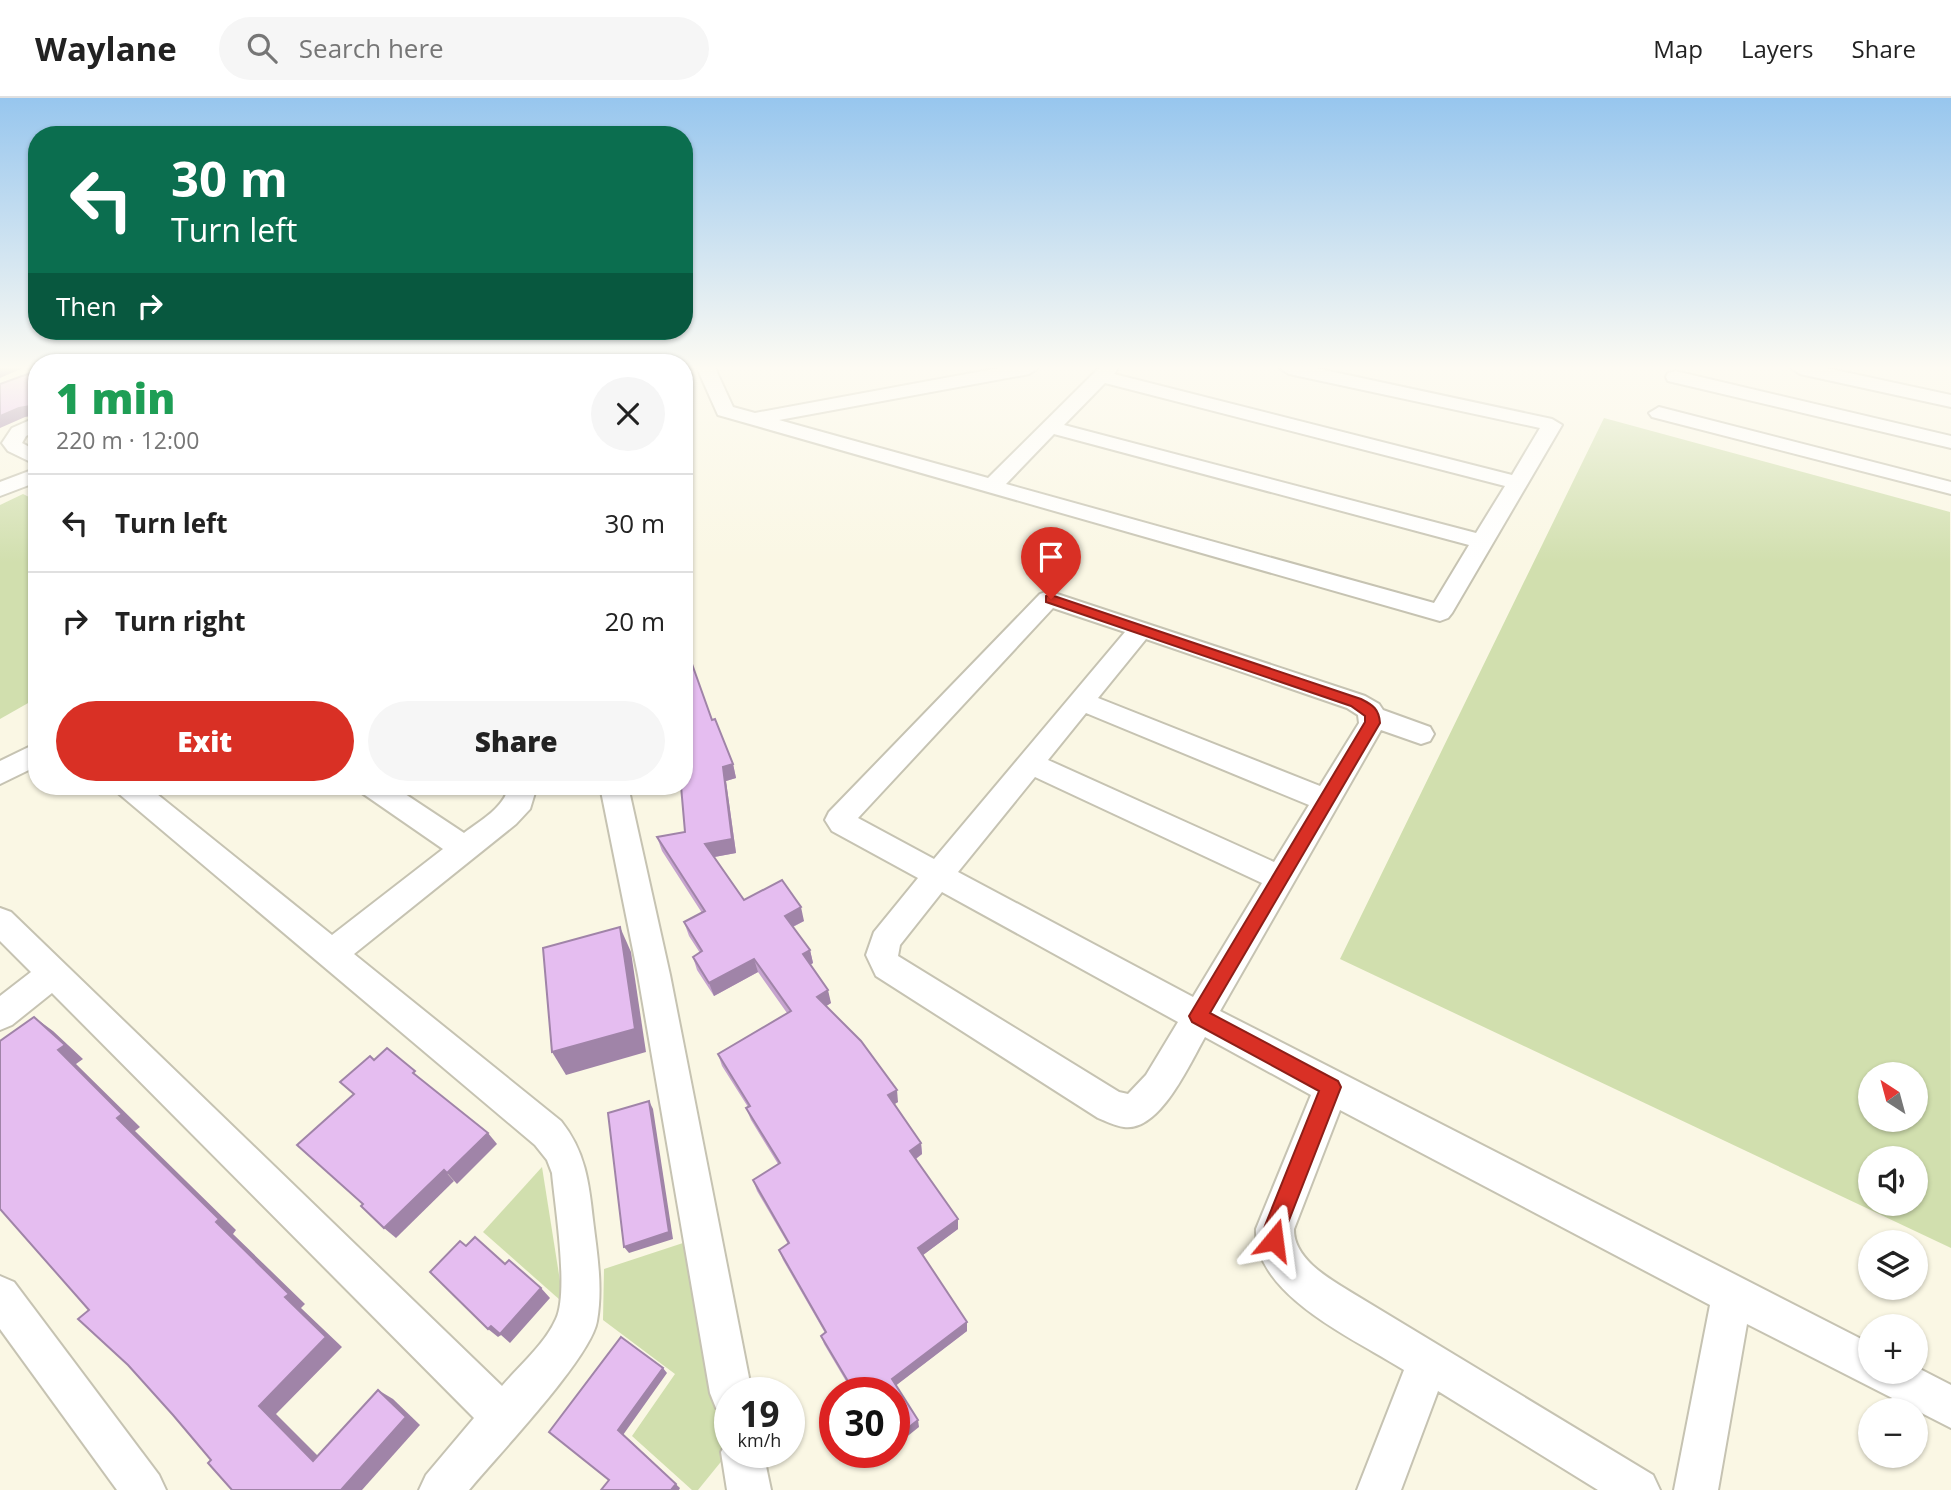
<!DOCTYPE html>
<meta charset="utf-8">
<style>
:root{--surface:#fff;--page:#f6f6f6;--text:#222;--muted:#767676;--line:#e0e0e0;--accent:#d93025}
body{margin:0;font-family:"Open Sans",sans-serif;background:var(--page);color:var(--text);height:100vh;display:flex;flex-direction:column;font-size:26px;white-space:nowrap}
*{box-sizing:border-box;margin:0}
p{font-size:23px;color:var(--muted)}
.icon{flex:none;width:38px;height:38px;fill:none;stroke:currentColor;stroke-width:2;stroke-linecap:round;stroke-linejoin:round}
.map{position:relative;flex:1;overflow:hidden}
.side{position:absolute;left:28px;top:256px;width:665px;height:441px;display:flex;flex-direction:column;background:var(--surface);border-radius:28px;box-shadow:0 2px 5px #0004}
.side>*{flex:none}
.top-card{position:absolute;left:28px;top:28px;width:665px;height:214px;border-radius:28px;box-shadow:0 2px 5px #0004;background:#0b6e4f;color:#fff;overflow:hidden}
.needle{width:46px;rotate:324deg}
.tools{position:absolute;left:1858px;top:964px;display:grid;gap:14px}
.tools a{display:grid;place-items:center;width:70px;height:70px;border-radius:50%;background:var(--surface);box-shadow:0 2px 5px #0004;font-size:35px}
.speed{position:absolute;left:714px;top:1279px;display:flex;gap:14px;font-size:35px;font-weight:700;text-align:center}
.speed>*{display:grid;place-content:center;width:91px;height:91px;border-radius:50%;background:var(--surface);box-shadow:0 2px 5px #0004;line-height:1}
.speed small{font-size:18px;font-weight:400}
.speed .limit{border:10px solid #d22;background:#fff;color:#111}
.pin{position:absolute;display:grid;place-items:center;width:60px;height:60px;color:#fff;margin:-72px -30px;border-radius:50% 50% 50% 0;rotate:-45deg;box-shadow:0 0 7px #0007}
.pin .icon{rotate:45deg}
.me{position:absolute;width:77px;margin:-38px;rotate:16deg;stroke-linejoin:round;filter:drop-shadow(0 0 5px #0008)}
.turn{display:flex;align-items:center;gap:24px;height:147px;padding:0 28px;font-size:32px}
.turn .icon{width:91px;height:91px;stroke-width:2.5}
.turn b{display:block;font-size:49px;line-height:60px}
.then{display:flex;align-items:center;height:66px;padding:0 28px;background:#0003;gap:14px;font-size:26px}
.round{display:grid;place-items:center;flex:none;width:74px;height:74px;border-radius:37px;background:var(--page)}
.head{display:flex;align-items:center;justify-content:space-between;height:119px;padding:0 28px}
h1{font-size:42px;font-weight:800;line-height:52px;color:#1e9e55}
.primary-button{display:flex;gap:14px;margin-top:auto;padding:14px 28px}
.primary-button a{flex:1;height:80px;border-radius:42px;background:var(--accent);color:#fff;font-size:28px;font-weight:800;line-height:80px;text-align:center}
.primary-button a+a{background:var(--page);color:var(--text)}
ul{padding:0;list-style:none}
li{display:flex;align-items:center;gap:21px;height:98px;padding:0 28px;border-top:2px solid var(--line)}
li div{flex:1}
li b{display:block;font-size:26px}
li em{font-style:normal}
header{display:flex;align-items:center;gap:42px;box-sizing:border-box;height:98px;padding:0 35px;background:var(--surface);border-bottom:2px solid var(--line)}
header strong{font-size:33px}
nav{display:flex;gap:38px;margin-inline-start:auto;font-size:24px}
.search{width:490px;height:63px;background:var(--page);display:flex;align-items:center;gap:18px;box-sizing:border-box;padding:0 24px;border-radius:38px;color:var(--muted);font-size:26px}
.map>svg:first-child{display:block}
.green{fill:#d1dfae;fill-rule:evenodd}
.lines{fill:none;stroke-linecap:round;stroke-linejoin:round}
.minor-casing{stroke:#c6c3b2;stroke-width:4}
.minor{fill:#fff;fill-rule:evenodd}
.wall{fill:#c5a3ce}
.shaded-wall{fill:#a084a8}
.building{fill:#e5bdf0;stroke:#a084a8;stroke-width:2}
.route{fill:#d93025;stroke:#8d1f18;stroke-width:2}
</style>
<header>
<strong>Waylane</strong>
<div class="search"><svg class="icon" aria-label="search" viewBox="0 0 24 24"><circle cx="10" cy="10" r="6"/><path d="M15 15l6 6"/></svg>Search here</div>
<nav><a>Map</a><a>Layers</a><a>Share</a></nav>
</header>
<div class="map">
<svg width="1951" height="1392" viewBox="0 0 1951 1392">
<rect width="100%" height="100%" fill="#faf7e4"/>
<g class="green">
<path d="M1604 320 1950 414 1951 1150 1340 861ZM1871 976H1916V1022H1871ZM1871 1060H1916V1106H1871Z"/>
<path d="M23 396 37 403V600L0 621V407Z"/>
<path d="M542 1069 560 1183V1202L483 1134Z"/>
<path d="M686 1144 724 1360 698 1392H692L632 1338 675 1276 603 1222 604 1171Z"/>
</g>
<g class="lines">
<defs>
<g id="minor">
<path d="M697 270H715L733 309 755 315 999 270H1038L1029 276 779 322 988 380 1099 270H1118L1114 276 1512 377 1540 330 1289 276 1280 270H1315L1552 321 1562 327 1452 515 1448 520 1440 523 718 317ZM1105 285 1505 388 1476 435 1064 327ZM1054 336 1469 447 1434 505 1006 386Z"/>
<path d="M1791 270H1826L1951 297V309L1800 276Z"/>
<path d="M1675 273 1951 338V350L1668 283 1666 279 1668 275Z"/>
<path d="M1659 309 1951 384V396L1652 319 1649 315Z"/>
<path d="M37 319V333L26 338 22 345 37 353V367L8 353 2 345 12 330Z"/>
<path d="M37 370V384L0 398V384Z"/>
<path d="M1048 493 1365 598 1379 606 1383 612 1430 629 1434 636 1430 643 1421 646 1381 632 1220 913 1871 1246V1274H1916V1269L1951 1287V1330L1747 1226 1718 1392H1674L1710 1207 1340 1012 1294 1131C1293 1163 1335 1184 1359 1199L1653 1377 1660 1392H1598L1438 1293 1401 1392H1357L1404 1272C1357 1242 1253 1197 1256 1131L1311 997 1205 939C1190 965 1160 1034 1124 1029 1115 1028 1106 1023 1098 1020L876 878 866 857 874 834 918 780 832 733 825 722 829 714 1040 496ZM1053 510 1125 534 934 761 858 720ZM1146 541 1347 610 1358 617 1359 625 1320 688 1098 600ZM1086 615 1309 707 1274 764 1048 662ZM1035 679 1262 785 1193 899 958 774ZM942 794 1178 924 1146 977 1128 996 1119 994 898 858 900 847Z"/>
<path d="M37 645V668L0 686V663Z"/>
<path d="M114 688H147L332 837 443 751 362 695 358 688H393L464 735C481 722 504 710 509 688H537L530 711 516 726 354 856 561 1023C585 1053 589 1084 593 1122 597 1155 603 1189 597 1223 591 1260 497 1358 469 1392H419L426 1377 474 1320 52 895 12 927 0 932V898L31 874 0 843V810L11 814 502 1288C519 1268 545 1246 556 1221 569 1194 555 1108 552 1075L547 1062 535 1047 118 695Z"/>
<path d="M600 688H628L670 877 752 1295H730V1315L716 1310 710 1295 638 877Z"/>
<path d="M0 1178 14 1184 159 1377 166 1392H117L0 1231Z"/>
<path d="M730 1338V1354H763L771 1392H727L721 1354Z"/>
</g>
</defs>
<use href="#minor" class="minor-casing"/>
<use href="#minor" class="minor"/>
</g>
<path class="wall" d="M712 622 733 666 736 680 726 683 736 755 714 759 744 802 804 823 793 829 810 852 813 865 810 867 831 905 826 908 898 1004 894 1006 921 1045 922 1056 916 1061 958 1131 923 1157 967 1224V1233L896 1287 919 1329 894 1295H853L824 1246 821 1238 825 1235 783 1162 779 1152 788 1146 757 1093 753 1082 778 1066 751 1022 746 1010 748 1009 722 968 718 956 787 915 758 874 714 898 697 872 693 859 700 855 689 838 684 824 702 815 662 753 657 739 685 734Z"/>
<g class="shaded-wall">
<path d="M0 270H23L0 280Z"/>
<path d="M31 308 37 317 25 319 0 330V318L19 310Z"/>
<path d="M733 666 736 680 726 683 736 755 709 760 705 746 723 669Z"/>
<path d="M801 809 804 823 788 831 785 818Z"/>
<path d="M620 829 631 854 646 954 566 977 552 954Z"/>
<path d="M810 852 813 865 806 869 803 856Z"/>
<path d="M754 861 758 874 714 898 709 885Z"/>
<path d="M828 892 831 905 820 912 817 899Z"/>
<path d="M34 919 53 933 83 961 76 966 140 1029 135 1033 236 1132 233 1136 305 1206 301 1210 342 1249 276 1316 330 1370 313 1363 259 1308 285 1199 216 1124 117 1020 58 952Z"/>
<path d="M897 992 898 1004 890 1009 888 997Z"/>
<path d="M649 1003 653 1011 673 1141 629 1155 624 1149Z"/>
<path d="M488 1035 497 1046 457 1086 447 1075Z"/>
<path d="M921 1045 922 1056 911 1064 910 1053Z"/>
<path d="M444 1072 454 1083 396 1140 384 1130Z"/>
<path d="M958 1121V1131L919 1160 918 1150Z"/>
<path d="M541 1190 550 1200 510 1245 501 1237 498 1239 488 1231Z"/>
<path d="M967 1224V1233L894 1289 892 1281Z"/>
<path d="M663 1270 667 1275 623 1337 680 1390 679 1392H671L618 1332Z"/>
<path d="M378 1292 393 1301 420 1327 362 1392H341Z"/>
<path d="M918 1322 919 1329 894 1349V1341Z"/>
</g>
<g class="building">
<path d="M33 270H37V319L33 318 31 308 19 310 0 318V286L33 274Z"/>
<path d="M37 384V390L31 387Z"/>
<path d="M692 566 712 622 715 621 733 666 723 669 732 741 705 746 744 802 782 782 801 809 785 818 810 852 803 856 828 892 817 899 861 943 897 992 888 997 921 1045 910 1053 958 1121 918 1150 967 1224 892 1281 918 1322 894 1341V1295H855L821 1238 826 1234 779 1152 789 1145 753 1082 780 1065 746 1010 750 1008 718 956 791 913 754 861 709 885 693 859 702 853 684 824 705 813 657 739 685 734 681 688H684V568Z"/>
<path d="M620 829 635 931 552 954 543 850Z"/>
<path d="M34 919 65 947 58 952 122 1016 117 1020 219 1121 216 1124 289 1196 285 1199 326 1239 259 1308 313 1363 378 1292 406 1319 341 1392H232L208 1365 211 1362 173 1317 128 1267 78 1221 89 1212 0 1111V943Z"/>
<path d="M387 950 415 973 413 975 488 1035 447 1075 444 1072 384 1130 361 1108 363 1106 297 1047 354 996 340 984 370 958 374 962Z"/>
<path d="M649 1003 669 1134 624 1149 608 1015Z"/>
<path d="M475 1139 505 1166 509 1162 541 1190 500 1236 491 1228 488 1231 430 1174 460 1143 466 1148Z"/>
<path d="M621 1239 663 1270 618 1332 676 1386 671 1392H601L609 1382 549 1334Z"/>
</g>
<linearGradient id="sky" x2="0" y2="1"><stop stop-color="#97c6ee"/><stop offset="0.58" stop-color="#fdfbf3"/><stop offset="1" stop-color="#fdfbf3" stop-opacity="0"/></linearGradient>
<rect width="1951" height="465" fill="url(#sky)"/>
<path class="route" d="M1051 497 1361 601C1373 607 1379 611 1380 625L1210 915 1338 983 1341 989 1286 1130 1282 1149 1274 1152 1266 1149 1263 1142 1264 1130 1319 993 1192 924 1189 918 1365 624V618L1351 608 1046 504V498Z"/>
</svg>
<div class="tools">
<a><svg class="needle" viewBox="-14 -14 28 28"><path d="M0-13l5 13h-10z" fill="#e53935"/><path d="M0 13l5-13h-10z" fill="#767676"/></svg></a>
<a><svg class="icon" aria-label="sound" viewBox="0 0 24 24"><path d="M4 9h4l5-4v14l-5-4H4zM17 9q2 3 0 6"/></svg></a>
<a><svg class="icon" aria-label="layers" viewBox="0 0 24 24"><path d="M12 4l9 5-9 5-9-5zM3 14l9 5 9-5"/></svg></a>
<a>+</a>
<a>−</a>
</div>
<div class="speed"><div>19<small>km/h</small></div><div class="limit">30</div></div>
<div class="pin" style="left:1051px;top:501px;background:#d93025"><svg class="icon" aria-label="arrive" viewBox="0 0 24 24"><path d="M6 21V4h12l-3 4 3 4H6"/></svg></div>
<svg class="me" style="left:1274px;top:1142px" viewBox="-20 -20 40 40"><path d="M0-17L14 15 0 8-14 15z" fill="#d93025" stroke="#fff" stroke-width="4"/></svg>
<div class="top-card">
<div class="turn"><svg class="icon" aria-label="left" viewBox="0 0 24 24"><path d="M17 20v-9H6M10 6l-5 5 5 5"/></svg><div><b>30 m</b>Turn left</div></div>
<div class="then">Then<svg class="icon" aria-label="right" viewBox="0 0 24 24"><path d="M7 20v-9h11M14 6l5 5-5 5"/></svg></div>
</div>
<section class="side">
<div class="head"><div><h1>1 min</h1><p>220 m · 12:00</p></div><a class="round"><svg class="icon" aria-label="close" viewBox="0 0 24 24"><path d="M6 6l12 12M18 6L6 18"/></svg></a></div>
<ul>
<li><svg class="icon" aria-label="left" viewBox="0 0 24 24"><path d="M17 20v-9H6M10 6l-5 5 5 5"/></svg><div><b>Turn left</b></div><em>30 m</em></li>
<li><svg class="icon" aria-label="right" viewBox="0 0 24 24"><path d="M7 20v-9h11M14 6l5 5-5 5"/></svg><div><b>Turn right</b></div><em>20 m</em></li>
</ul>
<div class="primary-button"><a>Exit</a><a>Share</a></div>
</section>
</div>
